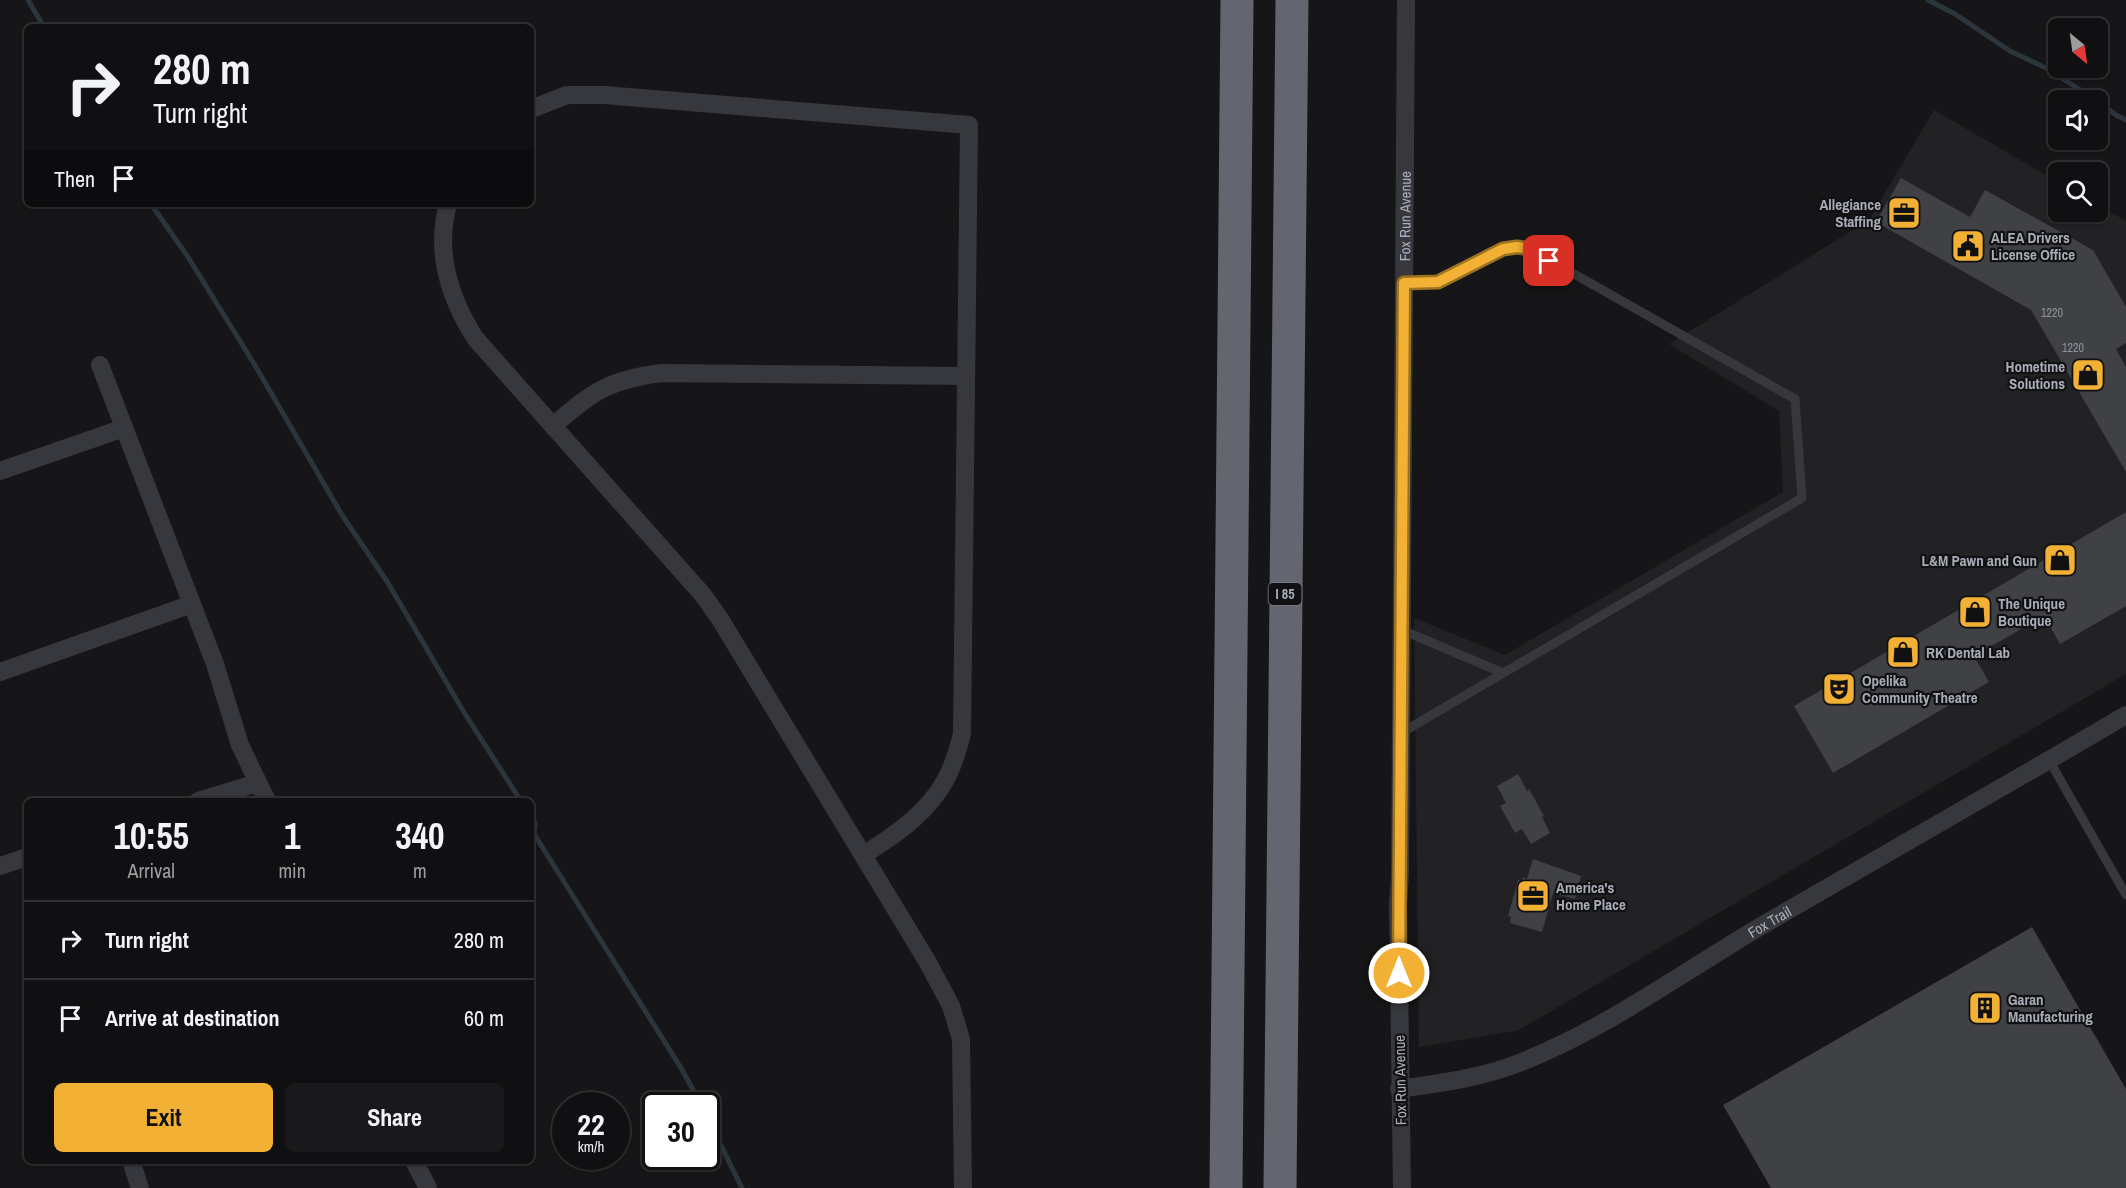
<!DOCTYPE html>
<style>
:root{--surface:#101012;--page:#19191b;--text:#f1f3f6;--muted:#9c9d9f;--line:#303032;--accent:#f2b134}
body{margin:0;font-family:"Archivo Narrow",sans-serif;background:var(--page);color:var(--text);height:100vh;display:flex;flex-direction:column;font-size:22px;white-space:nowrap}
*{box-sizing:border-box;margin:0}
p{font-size:20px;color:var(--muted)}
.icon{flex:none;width:33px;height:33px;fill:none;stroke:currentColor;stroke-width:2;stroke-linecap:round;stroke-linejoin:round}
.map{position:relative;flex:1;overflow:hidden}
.sheet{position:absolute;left:24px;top:798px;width:510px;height:366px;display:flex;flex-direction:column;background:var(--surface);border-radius:9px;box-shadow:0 2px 4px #0004,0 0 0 2px var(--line)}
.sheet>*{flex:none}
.banner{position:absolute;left:24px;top:24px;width:510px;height:183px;border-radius:9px;box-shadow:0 2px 4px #0004,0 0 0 2px var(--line);background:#101012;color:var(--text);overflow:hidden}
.needle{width:39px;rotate:151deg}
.tools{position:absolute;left:2048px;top:18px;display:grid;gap:12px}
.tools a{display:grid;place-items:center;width:60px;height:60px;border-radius:9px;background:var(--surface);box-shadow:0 2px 4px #0004,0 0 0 2px var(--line);font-size:30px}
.speed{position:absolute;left:552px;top:1092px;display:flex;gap:12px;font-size:30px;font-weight:700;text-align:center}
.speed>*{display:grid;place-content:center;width:78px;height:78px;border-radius:50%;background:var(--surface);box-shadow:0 2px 4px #0004,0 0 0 2px var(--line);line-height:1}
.speed small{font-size:15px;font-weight:400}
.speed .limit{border:3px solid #111;border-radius:9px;background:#fff;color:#111}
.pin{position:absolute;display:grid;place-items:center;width:51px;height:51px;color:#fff;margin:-26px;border-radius:12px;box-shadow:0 3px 9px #0006}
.me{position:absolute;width:66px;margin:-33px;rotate:0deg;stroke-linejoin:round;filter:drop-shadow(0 0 4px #0008)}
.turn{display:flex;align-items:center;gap:21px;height:126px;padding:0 30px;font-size:27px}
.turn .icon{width:78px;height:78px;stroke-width:2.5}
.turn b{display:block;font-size:42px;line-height:51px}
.then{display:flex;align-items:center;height:57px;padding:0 30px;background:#0003;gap:12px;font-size:22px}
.eta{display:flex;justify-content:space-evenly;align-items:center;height:102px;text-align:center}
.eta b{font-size:36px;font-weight:700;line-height:42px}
.cta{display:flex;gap:12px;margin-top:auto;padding:12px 30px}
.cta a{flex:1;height:69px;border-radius:9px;background:var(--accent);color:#111;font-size:24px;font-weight:700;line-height:69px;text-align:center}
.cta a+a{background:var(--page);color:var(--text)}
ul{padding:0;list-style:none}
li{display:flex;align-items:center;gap:18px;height:78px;padding:0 30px;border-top:2px solid var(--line)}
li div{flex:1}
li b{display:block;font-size:22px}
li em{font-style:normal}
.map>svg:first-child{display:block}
.built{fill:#222225}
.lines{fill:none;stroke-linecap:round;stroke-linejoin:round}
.stream{stroke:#2c353c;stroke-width:5}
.building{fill:#404145}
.service{stroke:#37383d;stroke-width:9}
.minor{stroke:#37383d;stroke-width:18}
.motorway{stroke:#63666e;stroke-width:33}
.route-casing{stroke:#9d7322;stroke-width:15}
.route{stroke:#f2b134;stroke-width:10}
.labels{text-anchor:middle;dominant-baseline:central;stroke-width:4.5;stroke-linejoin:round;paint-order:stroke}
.number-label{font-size:12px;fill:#8e929b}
.shield{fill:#111113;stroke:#7b7e86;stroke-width:1.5}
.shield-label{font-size:14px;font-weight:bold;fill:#a8adb8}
.poi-label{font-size:15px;font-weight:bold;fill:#a8adb8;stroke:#111113;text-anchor:start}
.street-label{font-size:15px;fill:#a8adb8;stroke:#111113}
</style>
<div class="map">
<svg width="2126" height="1188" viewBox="0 0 2126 1188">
<rect width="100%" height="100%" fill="#161618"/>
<path class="built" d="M1934 110 2058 182V212H2097V204L2126 221V674L1519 1030 1419 1047 1414 618 1505 655 1783 492 1779 411 1669 344 1869 220Z"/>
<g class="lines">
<g class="stream">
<path d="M28 0 44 27"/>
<path d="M1928 0 1955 14 2010 51 2046 68 2096 100"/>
<path d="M2097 101 2116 115 2126 120"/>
<path d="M151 204 188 257 256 367 342 515 388 583 465 714 521 801"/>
<path d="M531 817 535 823 534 834 681 1068 702 1106"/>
<path d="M706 1115 742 1188"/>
</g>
</g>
<g class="building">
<path d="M1901 178 1970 217 1985 190 2093 250 2126 307V343L2116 349 2126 367V472L2031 310 1876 222Z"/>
<path d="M2126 512V606L2060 644 2044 616 1974 656 1989 682 1833 773 1794 706Z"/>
<path d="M1518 774 1527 791 1529 789 1544 816 1542 817 1550 833 1531 844 1522 829 1515 833 1500 806 1506 803 1497 786Z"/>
<path d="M1533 859 1581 876 1575 899 1553 893 1542 932 1510 923 1511 917 1508 916 1518 880 1522 881 1523 877 1527 879Z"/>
<path d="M2032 927 2126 1089V1188H1771L1723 1105Z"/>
</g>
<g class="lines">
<g class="service">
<path d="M1402 630 1503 673"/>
<path d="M1401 733 1802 498 1795 399 1530 249C1488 243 1473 274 1438 282 1427 284 1415 283 1404 283"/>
<path d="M2049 760 2126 895"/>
</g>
<g class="minor">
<path d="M531 109 567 95H604L969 125 962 734C959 745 956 756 952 766 936 807 899 833 863 855"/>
<path d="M448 204C435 252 449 297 475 338L703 595 720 619 927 961 951 1006 961 1039 963 1188"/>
<path d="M100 365 215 664 240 745 267 801"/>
<path d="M553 426C592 392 608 380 661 373L966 376"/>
<path d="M0 471 124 428"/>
<path d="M0 672 192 604"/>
<path d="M198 801 257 783"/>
<path d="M0 866 27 857"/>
<path id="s1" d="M1399 1089C1440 1083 1481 1078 1519 1063 1608 1028 1686 970 1768 922 1887 854 2007 785 2126 715"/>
<path d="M131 1161 140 1188"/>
<path d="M414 1161 428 1188"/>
<path id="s2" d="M1402 1188 1398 904 1400 874 1406 0"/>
</g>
<g class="motorway">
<path d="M1226 1188 1237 0"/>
<path d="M1280 1188 1292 0"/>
</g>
</g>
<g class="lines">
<defs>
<path id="route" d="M1399 973 1404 283 1438 282 1503 249 1517 247 1530 249 1549 261"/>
</defs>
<use href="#route" class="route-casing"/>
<use href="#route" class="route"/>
</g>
<defs>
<symbol id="office-square" viewBox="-11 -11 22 22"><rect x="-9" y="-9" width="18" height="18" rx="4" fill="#f2b134" stroke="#111113"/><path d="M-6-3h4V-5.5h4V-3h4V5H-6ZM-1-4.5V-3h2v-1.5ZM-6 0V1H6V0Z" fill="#111"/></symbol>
<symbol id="civic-square" viewBox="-11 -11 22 22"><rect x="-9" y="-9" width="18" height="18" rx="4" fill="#f2b134" stroke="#111113"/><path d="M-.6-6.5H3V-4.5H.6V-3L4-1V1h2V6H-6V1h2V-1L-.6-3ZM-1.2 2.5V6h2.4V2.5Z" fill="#111"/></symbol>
<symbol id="shop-square" viewBox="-11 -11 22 22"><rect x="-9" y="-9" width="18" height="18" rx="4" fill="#f2b134" stroke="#111113"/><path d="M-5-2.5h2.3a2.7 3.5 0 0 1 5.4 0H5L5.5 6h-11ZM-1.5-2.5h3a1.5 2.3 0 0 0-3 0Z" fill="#111"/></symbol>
<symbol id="theatre-square" viewBox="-11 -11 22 22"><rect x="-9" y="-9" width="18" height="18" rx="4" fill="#f2b134" stroke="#111113"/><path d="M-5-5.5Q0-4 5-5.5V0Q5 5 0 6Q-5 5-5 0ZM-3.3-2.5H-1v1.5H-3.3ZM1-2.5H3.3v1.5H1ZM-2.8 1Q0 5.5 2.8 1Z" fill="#111"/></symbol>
<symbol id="building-square" viewBox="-11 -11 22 22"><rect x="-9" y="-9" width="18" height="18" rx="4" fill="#f2b134" stroke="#111113"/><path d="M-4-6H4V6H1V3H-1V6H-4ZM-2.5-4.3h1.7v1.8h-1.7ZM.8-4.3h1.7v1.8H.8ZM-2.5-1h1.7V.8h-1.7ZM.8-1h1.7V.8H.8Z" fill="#111"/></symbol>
</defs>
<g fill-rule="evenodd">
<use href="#office-square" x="1885" y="194" width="38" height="38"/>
<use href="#civic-square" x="1949" y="227" width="38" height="38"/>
<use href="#shop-square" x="2069" y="356" width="38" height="38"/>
<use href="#shop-square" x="2041" y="541" width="38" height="38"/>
<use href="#shop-square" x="1956" y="593" width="38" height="38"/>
<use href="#shop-square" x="1884" y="633" width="38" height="38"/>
<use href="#theatre-square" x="1820" y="670" width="38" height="38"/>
<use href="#office-square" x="1514" y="877" width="38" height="38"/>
<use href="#building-square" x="1966" y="989" width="38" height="38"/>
</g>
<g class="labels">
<g class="number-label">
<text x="2052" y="313">1220</text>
<text x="2073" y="348">1220</text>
</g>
<rect class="shield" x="1268.5" y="583" width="33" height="22" rx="4.5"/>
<g class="shield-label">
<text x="1285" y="594">I 85</text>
</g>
<g class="poi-label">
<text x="1881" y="204" text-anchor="end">Allegiance<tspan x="1881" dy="17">Staffing</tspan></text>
<text x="1991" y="237">ALEA Drivers<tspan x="1991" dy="17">License Office</tspan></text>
<text x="2065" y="366" text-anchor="end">Hometime<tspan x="2065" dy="17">Solutions</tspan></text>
<text x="2037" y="560" text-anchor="end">L&amp;M Pawn and Gun</text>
<text x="1998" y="603">The Unique<tspan x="1998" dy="17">Boutique</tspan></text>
<text x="1926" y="652">RK Dental Lab</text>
<text x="1862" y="680">Opelika<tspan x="1862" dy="17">Community Theatre</tspan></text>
<text x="1556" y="887">America's<tspan x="1556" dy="17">Home Place</tspan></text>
<text x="2008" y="999">Garan<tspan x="2008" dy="17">Manufacturing</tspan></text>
</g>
<g class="street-label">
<text stroke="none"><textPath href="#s2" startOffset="972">Fox Run Avenue</textPath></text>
<text stroke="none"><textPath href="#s1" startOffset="411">Fox Trail</textPath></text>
<text transform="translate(1400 1080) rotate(-91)">Fox Run Avenue</text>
</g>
</g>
</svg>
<div class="tools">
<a><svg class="needle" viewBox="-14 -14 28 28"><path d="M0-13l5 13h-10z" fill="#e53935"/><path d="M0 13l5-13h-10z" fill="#9c9d9f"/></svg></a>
<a><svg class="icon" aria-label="sound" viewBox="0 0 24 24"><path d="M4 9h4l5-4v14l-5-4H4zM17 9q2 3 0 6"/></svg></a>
<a><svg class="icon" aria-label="search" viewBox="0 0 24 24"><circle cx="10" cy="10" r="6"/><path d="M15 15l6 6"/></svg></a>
</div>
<div class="speed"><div>22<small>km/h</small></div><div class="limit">30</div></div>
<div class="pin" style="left:1549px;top:261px;background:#d93025"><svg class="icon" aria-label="arrive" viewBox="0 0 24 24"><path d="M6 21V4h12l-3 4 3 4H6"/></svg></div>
<svg class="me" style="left:1399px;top:973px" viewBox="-20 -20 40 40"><circle r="17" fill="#f2b134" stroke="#fff" stroke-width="3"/><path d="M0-11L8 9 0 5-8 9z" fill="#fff"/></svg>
<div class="banner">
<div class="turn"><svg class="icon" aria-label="right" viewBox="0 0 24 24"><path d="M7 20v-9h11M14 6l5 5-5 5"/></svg><div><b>280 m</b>Turn right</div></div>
<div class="then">Then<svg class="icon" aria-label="arrive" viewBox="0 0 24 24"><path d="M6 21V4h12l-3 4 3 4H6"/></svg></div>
</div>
<section class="sheet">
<div class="eta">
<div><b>10:55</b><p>Arrival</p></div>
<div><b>1</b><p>min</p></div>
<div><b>340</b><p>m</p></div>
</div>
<ul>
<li><svg class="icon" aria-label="right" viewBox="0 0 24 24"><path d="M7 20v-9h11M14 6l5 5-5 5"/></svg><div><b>Turn right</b></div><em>280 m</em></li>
<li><svg class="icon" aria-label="arrive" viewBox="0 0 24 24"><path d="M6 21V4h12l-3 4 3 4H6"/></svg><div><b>Arrive at destination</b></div><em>60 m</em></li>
</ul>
<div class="cta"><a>Exit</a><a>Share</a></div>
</section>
</div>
